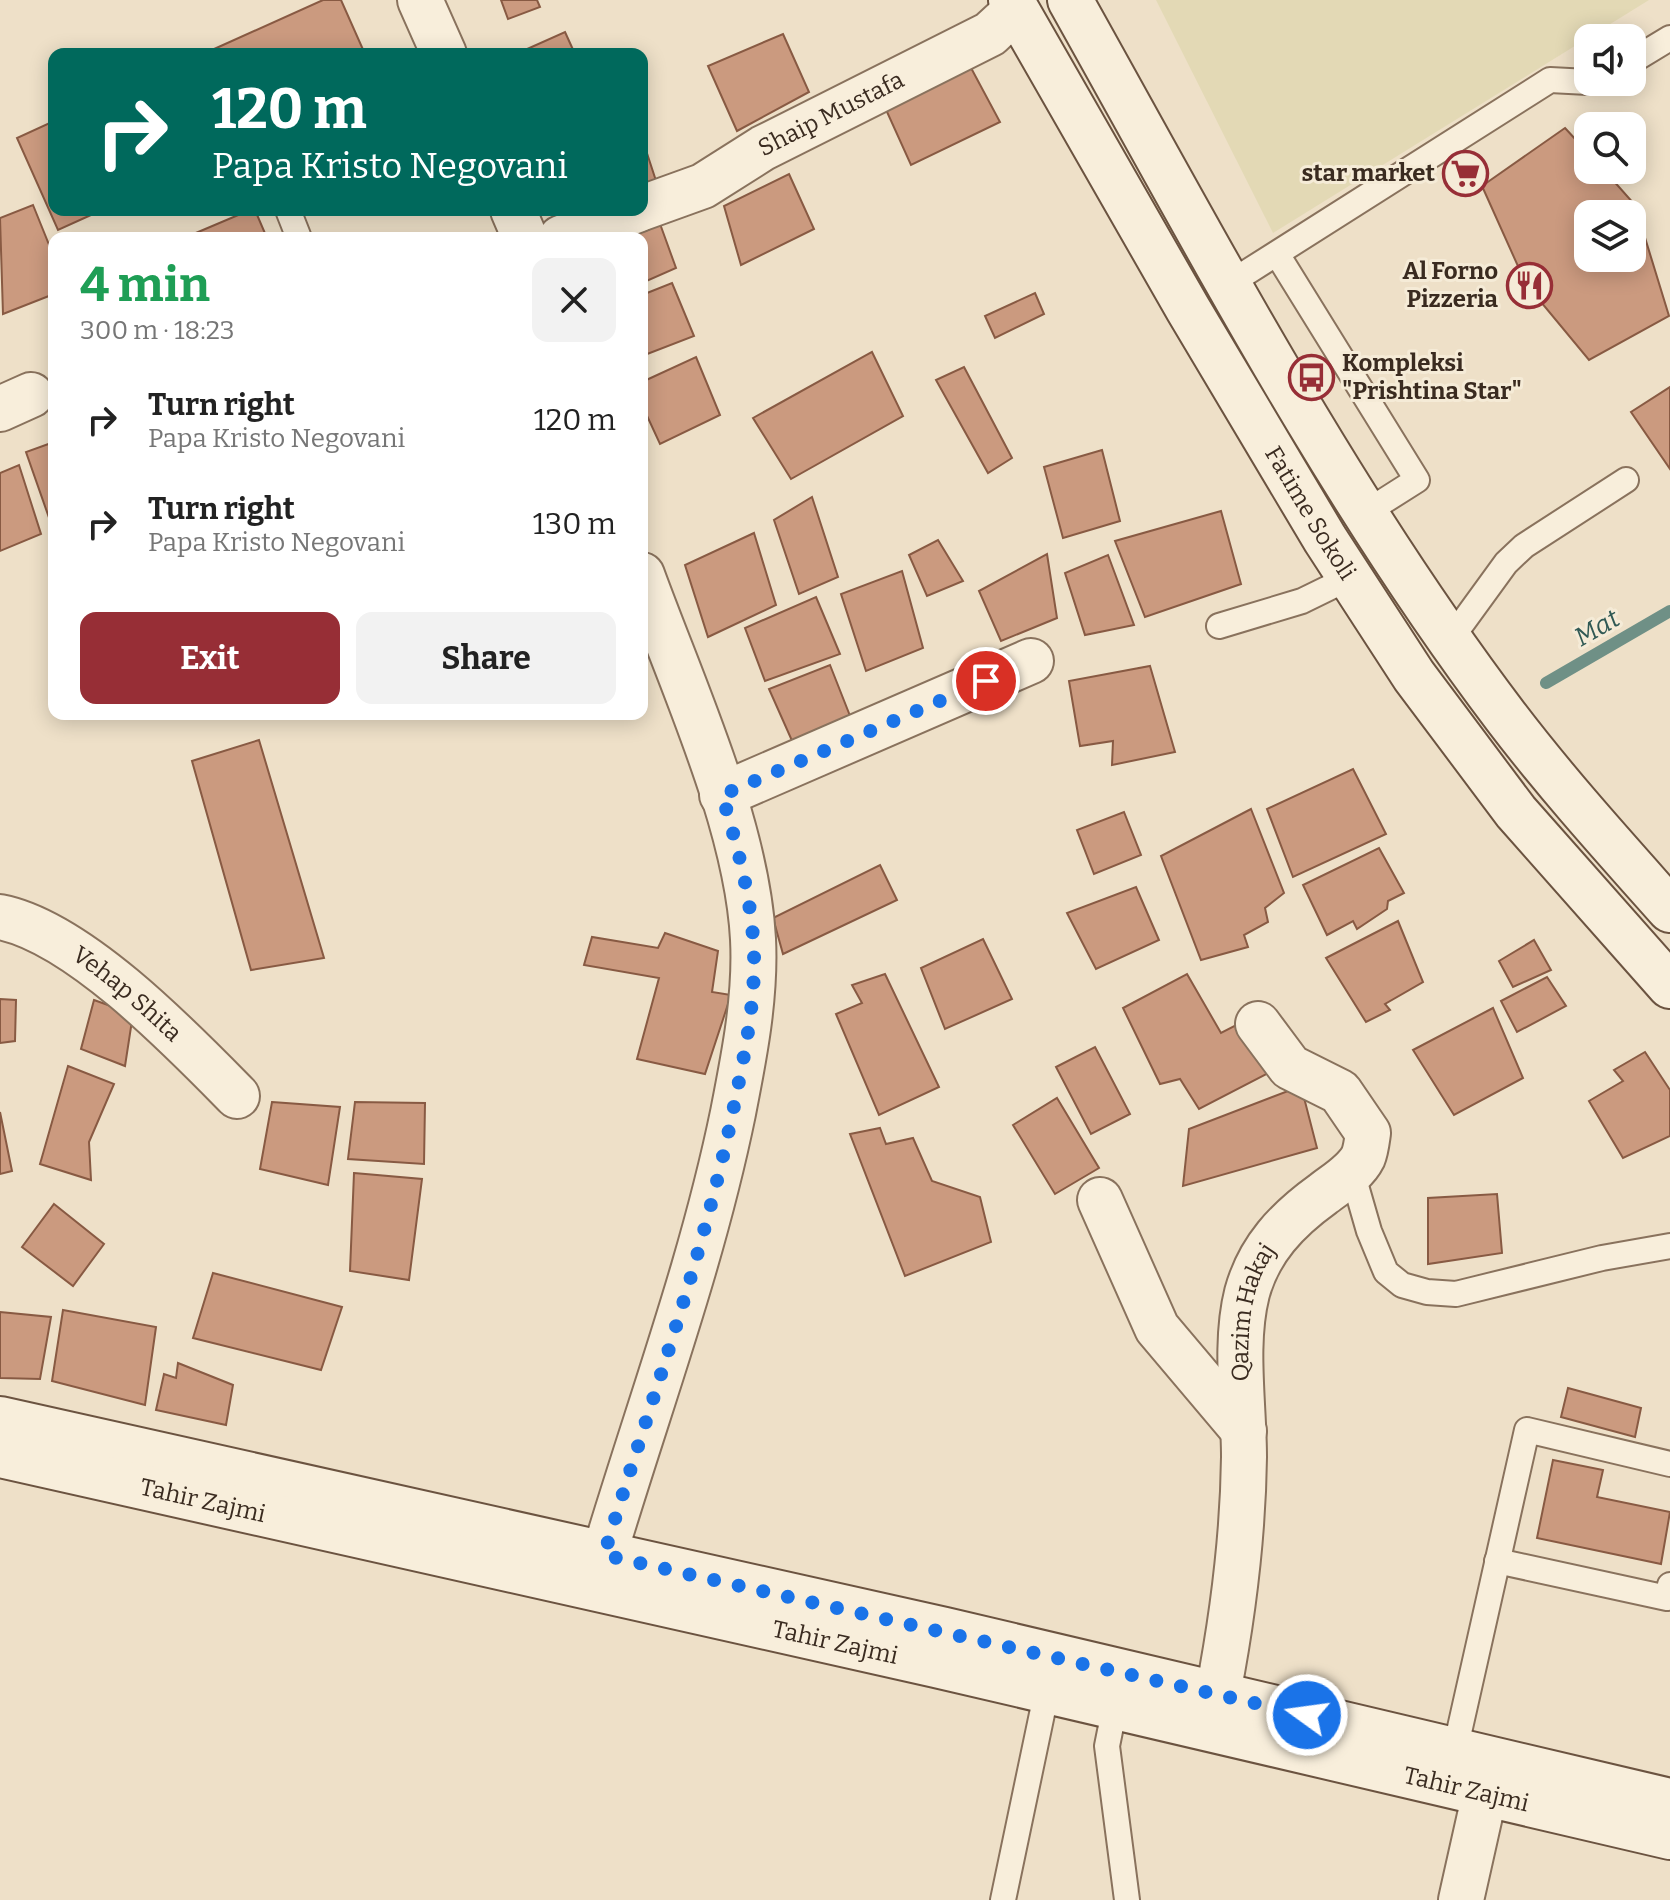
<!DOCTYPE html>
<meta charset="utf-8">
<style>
:root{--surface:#fff;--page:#f2f2f2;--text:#222;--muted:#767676;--accent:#972e36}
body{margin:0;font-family:Bitter,serif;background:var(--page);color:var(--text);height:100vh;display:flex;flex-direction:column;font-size:30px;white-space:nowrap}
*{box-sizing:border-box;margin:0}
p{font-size:26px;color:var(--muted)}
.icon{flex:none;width:44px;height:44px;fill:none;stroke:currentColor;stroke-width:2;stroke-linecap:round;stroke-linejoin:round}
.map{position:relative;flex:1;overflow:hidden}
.sheet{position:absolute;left:48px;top:232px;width:600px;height:488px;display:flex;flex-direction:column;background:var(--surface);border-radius:16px;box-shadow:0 4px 20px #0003}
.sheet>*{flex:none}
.banner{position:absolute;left:48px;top:48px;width:600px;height:168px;border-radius:16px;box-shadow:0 4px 20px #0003;background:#00695c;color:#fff;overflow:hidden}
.controls{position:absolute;left:1574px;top:24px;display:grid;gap:16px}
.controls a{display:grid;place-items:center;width:72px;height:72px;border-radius:16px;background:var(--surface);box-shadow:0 4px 20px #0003;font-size:40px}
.pin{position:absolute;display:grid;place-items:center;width:68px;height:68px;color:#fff;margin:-34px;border:4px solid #fff;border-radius:50%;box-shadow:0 2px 8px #0007}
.me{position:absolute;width:88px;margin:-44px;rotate:284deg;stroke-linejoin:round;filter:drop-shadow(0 0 6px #0008)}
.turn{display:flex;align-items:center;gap:28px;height:168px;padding:0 32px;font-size:36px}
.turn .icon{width:104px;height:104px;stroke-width:2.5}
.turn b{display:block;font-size:56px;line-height:68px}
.round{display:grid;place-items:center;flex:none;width:84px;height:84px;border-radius:16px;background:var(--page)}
.overview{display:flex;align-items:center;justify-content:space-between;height:136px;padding:0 32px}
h1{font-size:48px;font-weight:700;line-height:60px;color:#1e9e55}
.button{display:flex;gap:16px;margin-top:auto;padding:16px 32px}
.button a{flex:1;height:92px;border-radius:16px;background:var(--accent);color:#fff;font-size:32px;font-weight:700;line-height:92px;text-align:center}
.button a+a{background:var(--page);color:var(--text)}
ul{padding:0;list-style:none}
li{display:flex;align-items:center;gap:24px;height:104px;padding:0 32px}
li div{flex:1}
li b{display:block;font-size:30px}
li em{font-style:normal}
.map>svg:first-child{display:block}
.farmland{fill:#e3d9b5}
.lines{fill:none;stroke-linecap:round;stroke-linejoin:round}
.stream{stroke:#6f9086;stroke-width:12}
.building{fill:#cb9a7f;stroke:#885a43;stroke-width:2;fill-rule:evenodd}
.lane-casing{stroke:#89725d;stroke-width:28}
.street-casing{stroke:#89725d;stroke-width:48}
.secondary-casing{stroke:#6b5340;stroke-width:48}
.lane{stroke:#f8eedb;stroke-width:24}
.street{stroke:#f8eedb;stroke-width:44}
.secondary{stroke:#f8eedb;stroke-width:44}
.route{stroke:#1a73e8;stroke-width:14;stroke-dasharray:0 25.2}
.labels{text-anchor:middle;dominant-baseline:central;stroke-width:6;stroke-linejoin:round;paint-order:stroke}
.street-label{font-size:24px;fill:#3a2b20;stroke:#f5ebd7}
.poi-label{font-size:24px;font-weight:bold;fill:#3a2b20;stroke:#f5ebd7;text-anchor:end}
.water-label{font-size:26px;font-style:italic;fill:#305954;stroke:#f5ebd7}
</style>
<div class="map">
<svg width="1670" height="1900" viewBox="0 0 1670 1900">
<rect width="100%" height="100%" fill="#eee0c8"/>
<path class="farmland" d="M1156 0H1649L1273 233Z"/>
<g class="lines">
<path class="stream" d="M1546 683 1670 611"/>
</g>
<g class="building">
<path d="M323 0H341L365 54H203Z"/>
<path d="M501 0H537L540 7 508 19Z"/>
<path d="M565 32 575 54H516Z"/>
<path d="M783 34 809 92 737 131 708 66Z"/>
<path d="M970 66 1000 122 911 165 883 103Z"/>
<path d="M54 121V210H102L58 230 17 138Z"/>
<path d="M1565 128 1588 153V170H1604L1635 205 1669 316 1589 360 1526 284 1482 186ZM1588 214H1632V258H1588Z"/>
<path d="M642 138 658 187 642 194Z"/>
<path d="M789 174 814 229 741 265 724 206Z"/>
<path d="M33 205 54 257V294L3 314 0 218Z"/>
<path d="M250 210H255L267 238H184Z"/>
<path d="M659 221 676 268 642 283V238H620Z"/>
<path d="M672 283 694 336 642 356V295Z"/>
<path d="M1035 293 1044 314 995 338 985 316Z"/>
<path d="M872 352 903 416 791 479 753 418Z"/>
<path d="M696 357 720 415 660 444 642 405V382Z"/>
<path d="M964 367 1012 458 988 473 936 380Z"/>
<path d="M1670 387V469L1631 412Z"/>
<path d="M54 442V532L26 452Z"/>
<path d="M1102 450 1120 521 1063 538 1044 467Z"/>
<path d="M19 465 41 534 0 551V473Z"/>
<path d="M812 497 838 577 799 594 774 520Z"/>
<path d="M1221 511 1241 584 1145 617 1115 541Z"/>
<path d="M754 533 776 605 708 637 685 565Z"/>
<path d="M938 540 963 581 927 596 909 555Z"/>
<path d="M1047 554 1057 618 1001 641 979 591Z"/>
<path d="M1108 555 1134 625 1085 635 1065 573Z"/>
<path d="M902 571 923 648 866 671 841 594Z"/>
<path d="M816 597 840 654 765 681 745 628Z"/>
<path d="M830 665 852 721 793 743 769 689Z"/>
<path d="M1150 666 1175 752 1112 765 1113 741 1080 746 1069 681Z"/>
<path d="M259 740 324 958 251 970 192 761Z"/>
<path d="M1353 769 1386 834 1293 877 1267 809Z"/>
<path d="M1251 809 1284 893 1265 908 1268 922 1244 935 1248 947 1201 960 1161 856Z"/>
<path d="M1124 812 1141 855 1094 874 1077 830Z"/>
<path d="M1379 848 1404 893 1388 901 1387 909 1357 929 1353 921 1327 935 1303 885Z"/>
<path d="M880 865 897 900 783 954 773 918Z"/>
<path d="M1136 887 1159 940 1096 969 1067 913Z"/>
<path d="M1398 921 1423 982 1385 1004 1390 1010 1366 1022 1326 958Z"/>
<path d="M665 933 718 951 712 992 731 995 705 1074 637 1059 659 978 584 965 592 937 658 948Z"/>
<path d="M983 939 1012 999 945 1029 921 968Z"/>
<path d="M1534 940 1551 970 1513 987 1499 961Z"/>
<path d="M885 974 939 1087 879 1115 836 1014 862 1003 852 985Z"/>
<path d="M1187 974 1221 1033 1246 1020 1276 1069 1199 1109 1180 1079 1160 1084 1123 1008Z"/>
<path d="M1547 977 1566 1006 1517 1032 1501 1001Z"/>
<path d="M0 999 16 1000 15 1041 0 1043Z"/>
<path d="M94 1000 133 1014 125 1066 81 1049Z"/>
<path d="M1493 1008 1523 1078 1454 1115 1413 1050Z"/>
<path d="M1095 1047 1130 1114 1091 1134 1056 1067Z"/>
<path d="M1645 1052 1670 1090V1136L1623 1158 1589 1101 1623 1081 1614 1070Z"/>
<path d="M68 1066 114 1084 89 1142 91 1180 40 1164Z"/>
<path d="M1301 1086 1317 1148 1183 1186 1189 1129Z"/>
<path d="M1057 1098 1099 1168 1055 1194 1013 1125Z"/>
<path d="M272 1102 340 1107 328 1185 260 1169Z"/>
<path d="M355 1102 425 1103 424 1164 348 1159Z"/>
<path d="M0 1112 12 1171 0 1174Z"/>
<path d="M880 1128 886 1144 913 1138 932 1181 980 1197 991 1242 905 1276 850 1134Z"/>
<path d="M354 1173 422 1179 409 1280 350 1271Z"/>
<path d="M1497 1194 1502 1253 1428 1264V1198Z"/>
<path d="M54 1204 104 1244 73 1286 22 1247Z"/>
<path d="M213 1273 342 1307 321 1370 193 1338Z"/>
<path d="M63 1310 156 1327 145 1405 52 1381Z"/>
<path d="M0 1312 51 1317 40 1379 0 1378Z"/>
<path d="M178 1363 233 1385 226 1425 156 1410 164 1374 176 1378Z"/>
<path d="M1568 1388 1641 1408 1635 1437 1561 1417Z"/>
<path d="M1553 1460 1603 1470 1597 1497 1670 1512 1661 1564 1537 1538Z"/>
</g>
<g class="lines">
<defs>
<g id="lane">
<path d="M1632 61 1670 38"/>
<path d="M288 210 299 238"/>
<path d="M1277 254 1417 480 1365 513"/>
<path d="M1230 283 1550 80 1588 82"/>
<path d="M1219 626 1302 601 1349 578"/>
<path d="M1450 640 1506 563 1524 546 1626 480"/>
<path d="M1352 1172 1369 1231 1386 1272 1402 1285 1427 1292 1456 1294 1602 1258 1670 1246"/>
<path d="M1497 1561 1667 1598 1670 1585"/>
<path d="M1115 1706 1107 1746 1127 1900"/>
<path d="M1455 1750 1527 1430 1670 1464"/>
<path d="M1003 1900 1047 1690"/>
</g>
<g id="street">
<path d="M420 0 444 54"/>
<path id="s1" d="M642 208 703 186 763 148 990 34 1016 10"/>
<path d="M513 210 525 238"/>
<path d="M561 238 637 210"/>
<path d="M0 409 31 395"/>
<path d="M722 795 1031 661"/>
<path id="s2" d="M0 917C78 932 182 1040 237 1096"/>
<path d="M1100 1200 1157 1328 1244 1431"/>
<path d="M604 1555C648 1408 702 1264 733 1113 744 1057 756 997 753 939 747 824 682 685 642 575"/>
<path id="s3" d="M1218 1693C1233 1615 1243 1538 1244 1457 1244 1405 1234 1344 1247 1293 1259 1249 1287 1220 1323 1194 1337 1183 1355 1173 1363 1157 1366 1150 1367 1140 1368 1133L1340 1092 1290 1067 1258 1024"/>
<path d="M1461 1900 1485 1793"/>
</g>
<g id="secondary">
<path id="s4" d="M1011 0 1188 309 1325 539 1414 676 1516 812 1670 986"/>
<path d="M1070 0C1206 243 1337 494 1506 717 1557 784 1614 847 1670 910"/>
<path d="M0 1419 945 1630 1670 1801"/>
<path id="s5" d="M0 1455 936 1665 1670 1837"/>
</g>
</defs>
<use href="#lane" class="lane-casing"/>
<use href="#street" class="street-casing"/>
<use href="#secondary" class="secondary-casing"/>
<use href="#lane" class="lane"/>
<use href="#street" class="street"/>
<use href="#secondary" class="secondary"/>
</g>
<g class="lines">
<path class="route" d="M986 681 722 795C736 842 749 888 753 937 758 992 745 1052 734 1106 703 1259 649 1406 604 1555L1307 1715"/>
</g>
<defs>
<symbol id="supermarket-ring" viewBox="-11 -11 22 22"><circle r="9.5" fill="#f5ebd7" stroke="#972e36" stroke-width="1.5"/><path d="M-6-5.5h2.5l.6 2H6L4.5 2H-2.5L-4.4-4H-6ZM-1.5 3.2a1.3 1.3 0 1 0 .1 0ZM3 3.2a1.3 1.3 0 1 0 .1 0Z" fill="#972e36"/></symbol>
<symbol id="restaurant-ring" viewBox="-11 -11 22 22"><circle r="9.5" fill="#f5ebd7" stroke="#972e36" stroke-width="1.5"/><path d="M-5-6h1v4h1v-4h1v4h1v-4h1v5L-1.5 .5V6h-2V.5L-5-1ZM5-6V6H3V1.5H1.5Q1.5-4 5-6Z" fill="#972e36"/></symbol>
<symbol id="bus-ring" viewBox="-11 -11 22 22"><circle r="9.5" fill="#f5ebd7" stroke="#972e36" stroke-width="1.5"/><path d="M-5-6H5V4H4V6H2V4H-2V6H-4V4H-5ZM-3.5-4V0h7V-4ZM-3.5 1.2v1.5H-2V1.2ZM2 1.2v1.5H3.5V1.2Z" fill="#972e36"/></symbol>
</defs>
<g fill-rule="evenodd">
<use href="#supermarket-ring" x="1440" y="148" width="51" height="51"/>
<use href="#restaurant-ring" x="1504" y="260" width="51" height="51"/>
<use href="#bus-ring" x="1286" y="352" width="51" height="51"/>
</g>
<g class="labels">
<g class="street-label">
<text stroke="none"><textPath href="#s1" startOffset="212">Shaip Mustafa</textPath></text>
<text stroke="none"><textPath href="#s4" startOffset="594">Fatime Sokoli</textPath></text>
<text stroke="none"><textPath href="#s2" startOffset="150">Vehap Shita</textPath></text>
<text stroke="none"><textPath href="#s3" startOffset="384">Qazim Hakaj</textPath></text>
<text stroke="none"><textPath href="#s5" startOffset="208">Tahir Zajmi</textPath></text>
<text stroke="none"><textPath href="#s5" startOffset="856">Tahir Zajmi</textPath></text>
<text stroke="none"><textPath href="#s5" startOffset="1504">Tahir Zajmi</textPath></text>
</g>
<g class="poi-label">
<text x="1435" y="173">star market</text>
<text x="1498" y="271">Al Forno<tspan x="1498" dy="28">Pizzeria</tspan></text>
<text x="1342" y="363" text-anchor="start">Kompleksi<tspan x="1342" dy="28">"Prishtina Star"</tspan></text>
</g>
<g class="water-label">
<text transform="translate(1597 628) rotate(-30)">Mat</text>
</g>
</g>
</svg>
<div class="controls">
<a><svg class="icon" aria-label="sound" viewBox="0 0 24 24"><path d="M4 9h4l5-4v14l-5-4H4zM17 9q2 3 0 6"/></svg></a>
<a><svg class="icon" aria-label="search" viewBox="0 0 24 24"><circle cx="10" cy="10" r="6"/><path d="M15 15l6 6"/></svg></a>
<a><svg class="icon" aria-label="layers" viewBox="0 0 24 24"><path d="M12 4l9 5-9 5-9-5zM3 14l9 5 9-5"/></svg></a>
</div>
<div class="pin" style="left:986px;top:681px;background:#d93025"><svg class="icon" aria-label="arrive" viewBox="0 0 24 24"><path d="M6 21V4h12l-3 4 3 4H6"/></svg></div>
<svg class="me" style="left:1307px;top:1715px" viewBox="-20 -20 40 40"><circle r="17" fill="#1a73e8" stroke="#fff" stroke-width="3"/><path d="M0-11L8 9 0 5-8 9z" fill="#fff"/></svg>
<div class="banner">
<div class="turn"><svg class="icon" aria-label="right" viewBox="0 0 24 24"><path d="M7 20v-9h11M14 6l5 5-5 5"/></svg><div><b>120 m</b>Papa Kristo Negovani</div></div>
</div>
<section class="sheet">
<div class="overview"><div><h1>4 min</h1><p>300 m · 18:23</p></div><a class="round"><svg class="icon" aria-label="close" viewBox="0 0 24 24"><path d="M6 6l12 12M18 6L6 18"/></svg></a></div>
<ul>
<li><svg class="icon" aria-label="right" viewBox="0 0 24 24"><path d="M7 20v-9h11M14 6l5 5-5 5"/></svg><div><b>Turn right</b><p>Papa Kristo Negovani</p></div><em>120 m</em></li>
<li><svg class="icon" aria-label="right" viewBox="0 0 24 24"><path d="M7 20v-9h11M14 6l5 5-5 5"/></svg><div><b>Turn right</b><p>Papa Kristo Negovani</p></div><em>130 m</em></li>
</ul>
<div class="button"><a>Exit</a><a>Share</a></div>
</section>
</div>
